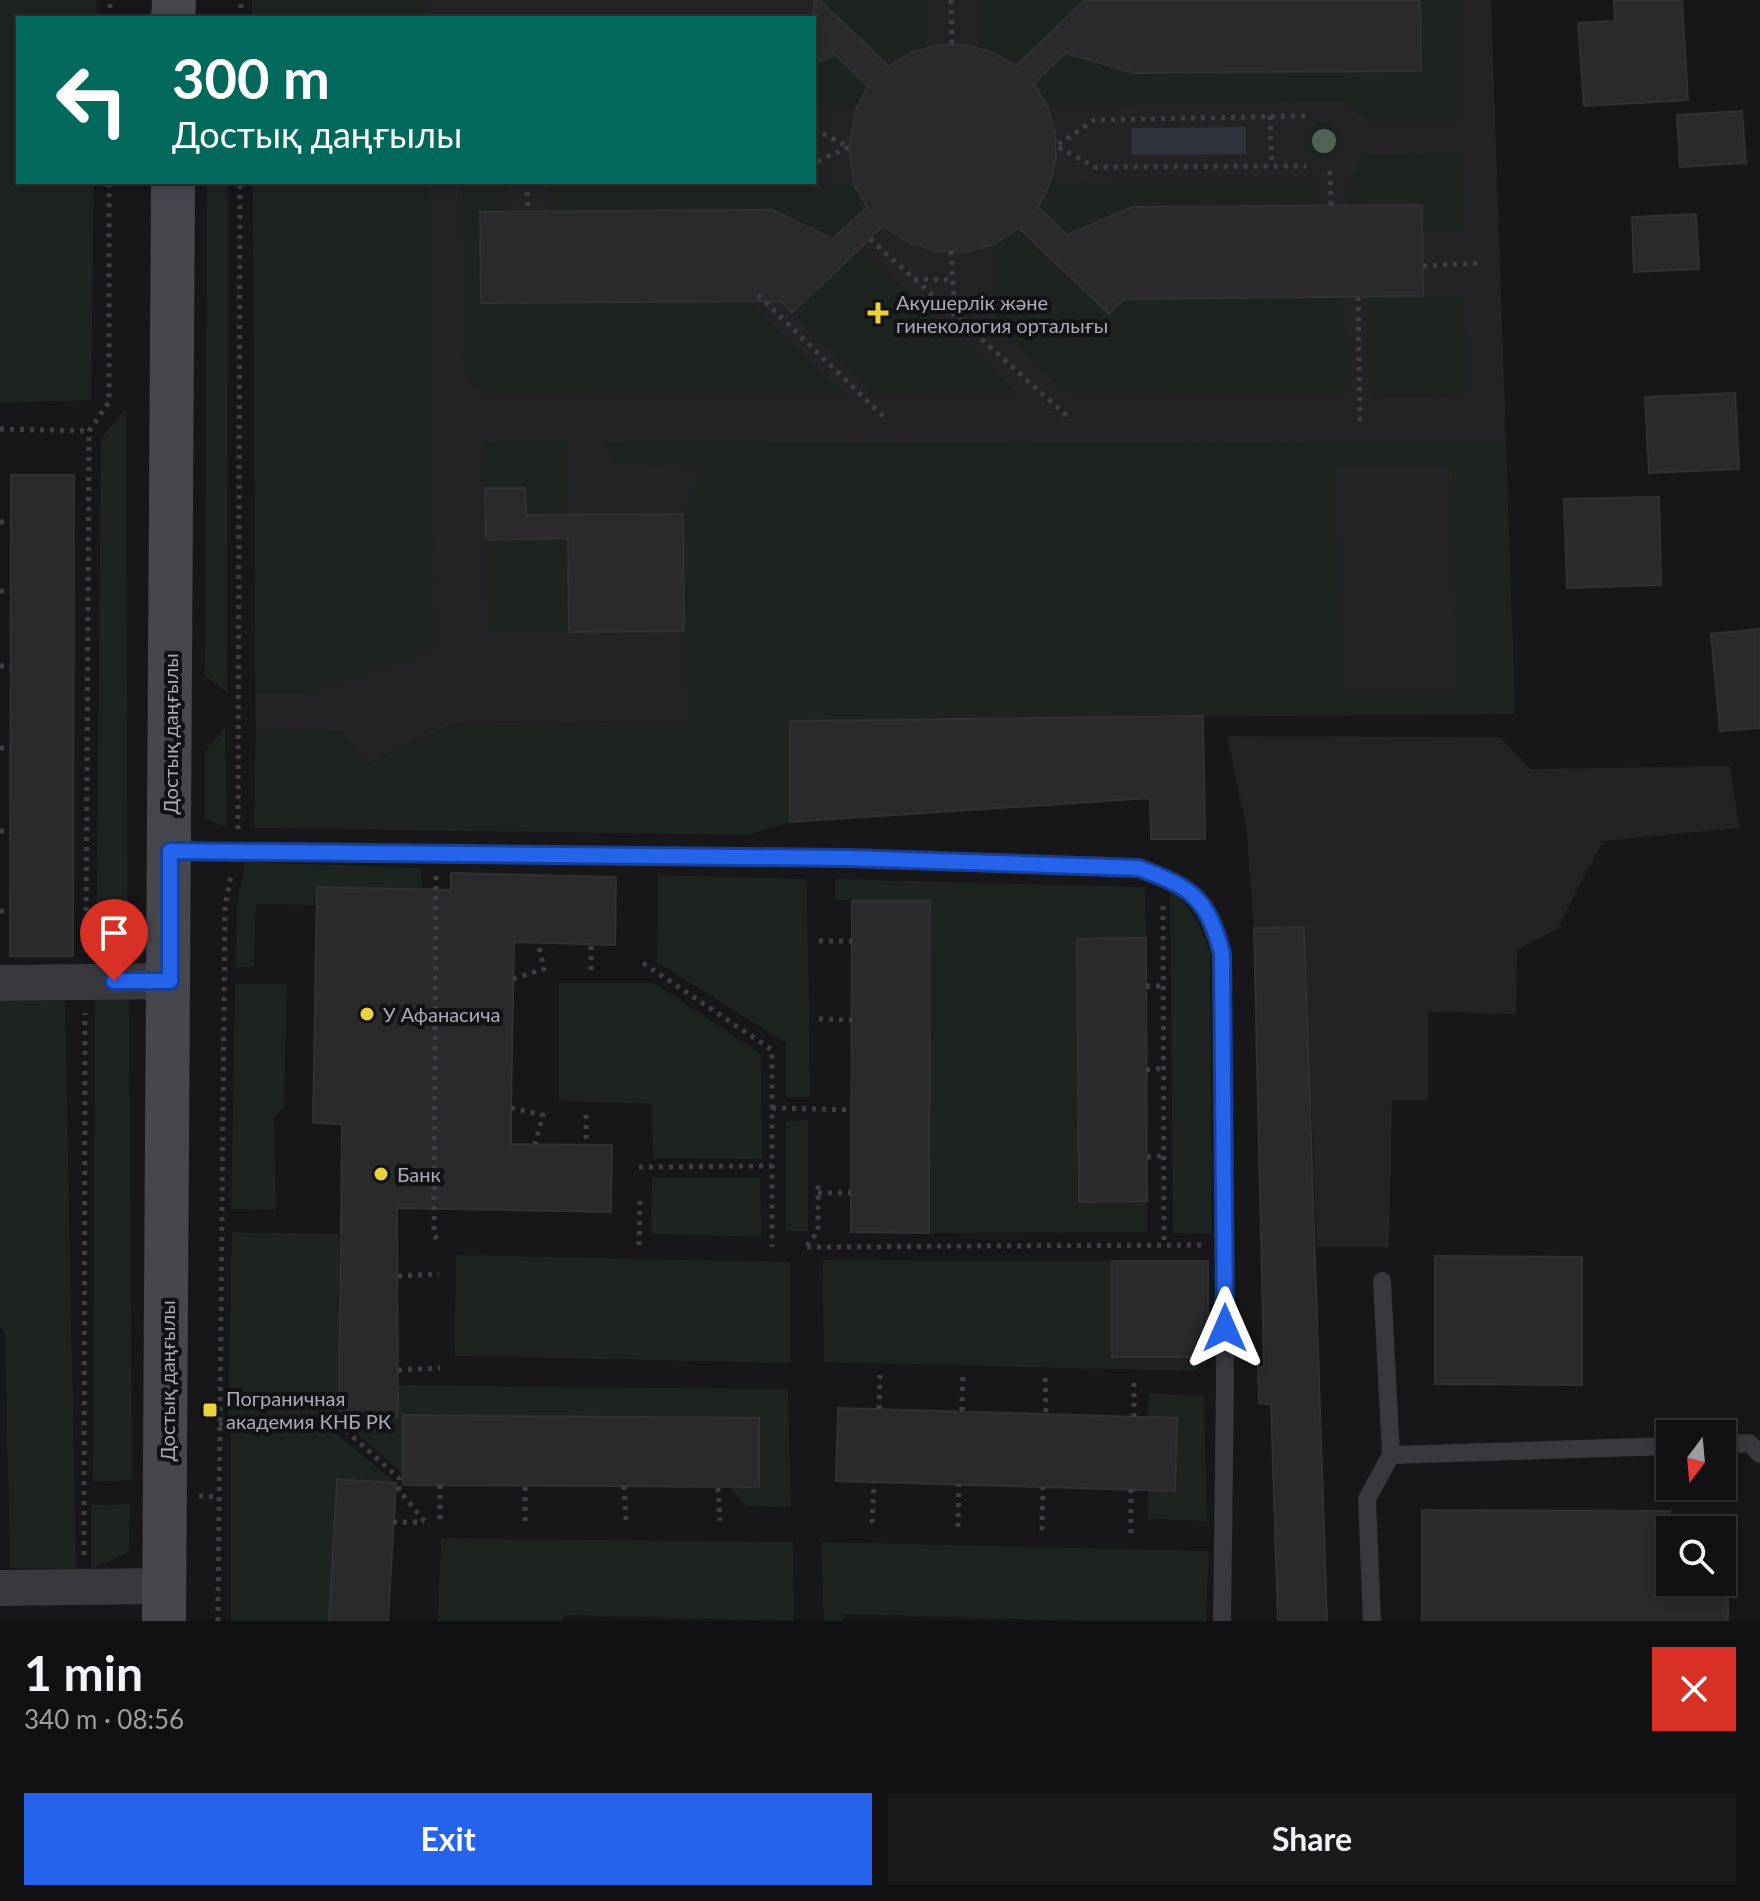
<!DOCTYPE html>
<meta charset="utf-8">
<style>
:root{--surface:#111012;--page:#1a191b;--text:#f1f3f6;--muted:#9c9d9f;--line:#303032;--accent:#2563eb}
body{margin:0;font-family:Lato,sans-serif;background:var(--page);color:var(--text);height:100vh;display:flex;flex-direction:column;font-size:30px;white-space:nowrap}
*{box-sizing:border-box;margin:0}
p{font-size:26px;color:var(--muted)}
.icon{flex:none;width:44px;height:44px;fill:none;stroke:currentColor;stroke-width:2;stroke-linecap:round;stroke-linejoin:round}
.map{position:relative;height:1621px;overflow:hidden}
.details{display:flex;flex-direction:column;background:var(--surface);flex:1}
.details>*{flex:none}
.top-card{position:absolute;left:16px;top:16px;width:800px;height:168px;border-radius:0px;box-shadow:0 4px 12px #0003,0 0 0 2px var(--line);background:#00695c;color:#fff;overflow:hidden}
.needle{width:52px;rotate:196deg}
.buttons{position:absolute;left:1656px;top:1420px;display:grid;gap:16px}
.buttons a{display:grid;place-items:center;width:80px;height:80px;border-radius:0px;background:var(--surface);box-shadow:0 4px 12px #0003,0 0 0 2px var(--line);font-size:40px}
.pin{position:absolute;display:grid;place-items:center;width:68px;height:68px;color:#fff;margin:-82px -34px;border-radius:50% 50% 50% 0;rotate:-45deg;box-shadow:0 0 8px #0007}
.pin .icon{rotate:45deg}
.me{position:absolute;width:88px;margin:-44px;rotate:0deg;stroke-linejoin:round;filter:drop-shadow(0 0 6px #0008)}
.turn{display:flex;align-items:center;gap:28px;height:168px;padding:0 24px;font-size:36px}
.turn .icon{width:104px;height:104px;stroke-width:2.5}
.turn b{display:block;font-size:56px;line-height:68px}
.round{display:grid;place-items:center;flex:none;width:84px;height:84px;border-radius:0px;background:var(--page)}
.overview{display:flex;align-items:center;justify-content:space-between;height:136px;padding:0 24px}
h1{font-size:48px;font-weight:700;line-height:60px}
.primary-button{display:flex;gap:16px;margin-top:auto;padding:16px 24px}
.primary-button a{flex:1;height:92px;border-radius:0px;background:var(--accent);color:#fff;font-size:32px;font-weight:700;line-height:92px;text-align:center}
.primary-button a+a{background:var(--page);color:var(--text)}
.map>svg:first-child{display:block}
.built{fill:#232225}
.green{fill:#1d231f;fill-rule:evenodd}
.water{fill:#2d323c}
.building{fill:#2a292c;stroke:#313034;stroke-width:2}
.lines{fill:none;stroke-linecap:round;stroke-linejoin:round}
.path{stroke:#3e3e44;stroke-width:5;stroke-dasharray:4 6;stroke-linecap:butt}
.service{stroke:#38383d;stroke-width:18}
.minor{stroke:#38383d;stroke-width:36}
.secondary{stroke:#46464d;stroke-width:44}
.tree{fill:#516357}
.route-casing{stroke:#184099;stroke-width:20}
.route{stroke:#2563eb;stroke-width:14}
.poi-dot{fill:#e9d23e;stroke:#121113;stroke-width:3}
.labels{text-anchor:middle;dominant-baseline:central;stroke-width:8;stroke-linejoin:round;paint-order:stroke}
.poi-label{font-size:20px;fill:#a9abb7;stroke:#121113;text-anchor:start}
.street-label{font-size:20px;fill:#a9abb7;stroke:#121113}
</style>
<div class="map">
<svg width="1760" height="1621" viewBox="0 0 1760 1621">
<rect width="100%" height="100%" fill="#171618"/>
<g class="built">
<path d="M252 0H1491L1515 714 456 723 334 779H256L253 182H814V18H252Z"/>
<path d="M1227 736 1500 737 1530 769 1730 766 1739 828 1603 841 1557 929 1517 950 1516 1014 1428 1012V1100H1392L1389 1247H1317L1304 928H1254L1246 825Z"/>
</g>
<g class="green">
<path d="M0 0H97L96 18H18V182H94L91 400 0 403Z"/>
<rect x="252" y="0" width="176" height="18"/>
<path d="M819 0H925V49L912 52 889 66Z"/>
<path d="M979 0H1085L1016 66 992 52 980 49Z"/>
<path d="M1420 0H1458L1460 121 1368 122 1343 101 1047 106 1034 84 1065 53 1134 73 1420 71Z"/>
<path d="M836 55 868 86 856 109H814V63Z"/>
<circle cx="1323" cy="141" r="18"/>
<path d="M1462 153 1463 231 1422 232V205H1348L1347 180 1368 155Z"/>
<path d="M1316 181V206L1067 235 1038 207 1050 184Z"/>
<path d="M207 182H228L227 692 205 676Z"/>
<path d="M253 182H430L433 650 301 694H256Z"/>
<path d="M854 185 867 207 833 239 773 210 549 212 548 188Z"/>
<path d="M463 188H505L506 212 480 213 481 303 747 302 846 394 483 395 464 375Z"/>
<path d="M1019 228 1109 314 1124 299 1344 297 1346 396 1069 394 997 329 994 244Z"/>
<path d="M860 248 1018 394 877 395 792 313Z"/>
<path d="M1464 296 1466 396 1370 398 1368 297Z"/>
<path d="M126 409 128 962H96L101 438Z"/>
<path d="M566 441 569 632H488L486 540 526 539 525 488H485L483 442Z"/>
<path d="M601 442 1506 444 1515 714 791 721 790 822 748 835 254 828 256 733 343 731 367 764 456 723 688 721 683 514 705 465 617 464ZM1334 465H1452L1458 694 1343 695Z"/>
<path d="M225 728 227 828 205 819V751Z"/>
<path d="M245 862 421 868 422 889 318 887 317 905 256 904 254 967 236 968 237 906Z"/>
<path d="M658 875 807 879 810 1097H786V1043L657 962Z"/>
<path d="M835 879 1145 887 1146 938 1077 939 1079 1201H1147V1232L929 1233 930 901 835 900Z"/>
<path d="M1170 890C1192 908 1202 926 1210 953L1212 1234 1173 1233Z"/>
<path d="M559 983H654L761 1054 762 1159 653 1158 652 1104 559 1101Z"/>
<path d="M235 984H287L284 1107 274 1118 276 1210 231 1209Z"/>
<path d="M129 993 132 1480 93 1482 95 995Z"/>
<path d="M0 1001H65L76 1569 10 1568 5 1332 0 1327Z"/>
<path d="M808 1120V1231H786V1121Z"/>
<path d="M652 1178H760L761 1237 651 1234Z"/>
<path d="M232 1232 339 1234V1417H397L398 1385 788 1389 791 1507 746 1506 731 1488 759 1487V1418L403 1415V1475L339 1417H228Z"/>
<path d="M456 1255 790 1262V1363L455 1356Z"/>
<path d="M823 1260 1112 1261V1357H1208L1196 1371 824 1362Z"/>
<path d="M1149 1393 1204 1396 1207 1521 1147 1519 1148 1490H1175L1177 1418 1148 1417Z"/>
<path d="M333 1431 396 1483 337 1480 329 1621H231V1432Z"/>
<path d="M130 1504 129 1552 91 1570V1505Z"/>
<path d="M441 1538 793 1542 794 1621 563 1615V1621H438Z"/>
<path d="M821 1542 1209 1551 1206 1621H1083L844 1614 843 1621H824Z"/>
</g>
<path class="water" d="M1246 127V154L1131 155V128Z"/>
<g class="building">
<path d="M814 0H819L889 66 912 52 938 45H966L992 52 1016 66 1085 0H1420L1421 71 1134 73 1065 53 1034 84 1047 106 1055 132 1056 158 1050 184 1038 207 1067 235 1132 207 1422 205 1423 296 1124 299 1109 314 1019 228 994 244 965 252 951 251H936L908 242 883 226 792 313 781 301 481 303 480 212 773 210 833 239 867 207 854 185 849 147 856 109 868 86 836 55 814 63Z"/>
<path d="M1614 0H1682L1688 100 1584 106 1578 23 1615 21Z"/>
<path d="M1742 111 1746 163 1680 167 1677 115Z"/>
<path d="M1696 214 1699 269 1634 272 1632 217Z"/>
<path d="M1735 393 1739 469 1649 473 1645 397Z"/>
<path d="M11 475H74L73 956H10Z"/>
<path d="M485 488H525L526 515 683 514 684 631 569 632 568 538 486 540Z"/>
<path d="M1659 497 1661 585 1567 588 1564 499Z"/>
<path d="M1760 629V728L1720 731 1711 634Z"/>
<path d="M1203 716 1205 839H1151L1150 798 790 822V721Z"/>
<path d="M451 873 616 877 615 945 514 942 511 1108V1144L612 1145 611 1212 397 1208 398 1417H339L342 1124 313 1123 317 887 451 890Z"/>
<path d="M852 901H930L929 1233 851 1232Z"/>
<path d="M1304 927 1327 1621H1278L1271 1404 1259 1403 1258 1367 1264 1366 1254 928Z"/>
<path d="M1146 938 1147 1201 1079 1202 1077 939Z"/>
<path d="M1435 1256 1582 1257V1385L1435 1384Z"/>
<rect x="1112" y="1261" width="96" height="96"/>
<path d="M838 1408 1177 1418 1175 1491 836 1481Z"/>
<path d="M403 1415 759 1418V1487L403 1485Z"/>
<path d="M337 1479 396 1483 388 1621H329Z"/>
<path d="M1422 1510 1670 1511V1582H1728V1621H1422Z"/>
</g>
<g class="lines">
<g class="path">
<path d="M951 0 952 45"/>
<path d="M110 18V0"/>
<path d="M241 18V0"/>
<path d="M1270 116 1272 166"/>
<path d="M1305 116 1094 120 1056 146 1095 167 1306 166"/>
<path d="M814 129 849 147 814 163"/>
<path d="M1330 171 1331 206"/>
<path d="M527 182 528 212"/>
<path d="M870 239 1069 418"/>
<path d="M951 251 955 316"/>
<path d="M1423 266 1481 263"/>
<path d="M914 279 953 280"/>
<path d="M758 295 884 417"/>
<path d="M1358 297 1360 421"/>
<path d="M0 429 89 431"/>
<path d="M0 522 11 521"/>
<path d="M0 591H11"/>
<path d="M0 666H11"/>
<path d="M0 748H11"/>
<path d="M238 829 240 182"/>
<path d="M0 831 11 832"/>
<path d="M436 876 434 1235 439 1242"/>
<path d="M1163 906 1164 1245"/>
<path d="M0 911H10"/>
<path d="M819 941H852"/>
<path d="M86 951 89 431 109 402V182"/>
<path d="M643 963 772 1050V1247"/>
<path d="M591 970V944"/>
<path d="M513 979 544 969 538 943"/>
<path d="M1146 986H1163"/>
<path d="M819 1019 852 1020"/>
<path d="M1146 1070 1163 1068"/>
<path d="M511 1108 543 1115 535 1144"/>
<path d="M772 1108 852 1110"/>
<path d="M586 1115V1145"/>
<path d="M1147 1157 1163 1156"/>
<path d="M639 1167 772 1166"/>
<path d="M818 1193H851"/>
<path d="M639 1245 640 1198"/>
<path d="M807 1246 818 1231V1184"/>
<path d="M807 1247 1202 1245"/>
<path d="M398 1276 439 1274"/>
<path d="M398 1370 440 1368"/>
<path d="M1045 1378 1046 1414"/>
<path d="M879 1409 880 1374"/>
<path d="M962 1411 963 1376"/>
<path d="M1134 1417V1381"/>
<path d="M219 1424 335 1421 399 1478V1490L425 1522"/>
<path d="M440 1485V1522"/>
<path d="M624 1486 626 1521"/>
<path d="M718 1488 720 1521"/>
<path d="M1131 1489V1533"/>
<path d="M199 1496 218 1497"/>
<path d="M525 1521V1485"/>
<path d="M393 1522H424"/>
<path d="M872 1523 874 1482"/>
<path d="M958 1527 959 1484"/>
<path d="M1042 1530 1043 1487"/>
<path d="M84 1555 85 1013"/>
<path d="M218 1621 225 907 231 874"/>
</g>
<g class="service">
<path d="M170 851 848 858 1139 868C1192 888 1207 897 1222 954L1225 1383 1222 1621"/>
<path d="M1382 1281 1391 1455"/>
<path d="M1722 1444 1749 1443 1760 1454"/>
<path d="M1372 1621 1367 1499 1391 1455 1670 1446"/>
</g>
<g class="minor">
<path d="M0 983 170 981"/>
<path d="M0 1588 165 1586"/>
</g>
<g class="secondary">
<path d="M173 18 174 0"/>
<path d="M164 1621 173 182"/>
</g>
</g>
<circle class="tree" cx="1324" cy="141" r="12"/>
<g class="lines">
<defs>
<path id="route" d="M114 981H170V851L848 858 1139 868C1192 888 1207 897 1222 954L1225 1328"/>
</defs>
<use href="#route" class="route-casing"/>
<use href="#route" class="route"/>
</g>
<g class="poi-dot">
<path d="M874 301h8v8h8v8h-8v8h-8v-8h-8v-8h8z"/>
<circle cx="367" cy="1014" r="8"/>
<circle cx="381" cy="1174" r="8"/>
<rect x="202" y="1402" width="16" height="16" rx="4"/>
</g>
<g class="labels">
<g class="poi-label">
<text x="896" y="302">Акушерлік және<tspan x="896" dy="23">гинекология орталығы</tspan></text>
<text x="383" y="1014">У Афанасича</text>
<text x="397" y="1174">Банк</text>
<text x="226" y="1398">Пограничная<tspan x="226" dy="23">академия КНБ РК</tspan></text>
</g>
<g class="street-label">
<text transform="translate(170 734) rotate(-90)">Достық даңғылы</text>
<text transform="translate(167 1381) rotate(-90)">Достық даңғылы</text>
</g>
</g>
</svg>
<div class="buttons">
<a><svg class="needle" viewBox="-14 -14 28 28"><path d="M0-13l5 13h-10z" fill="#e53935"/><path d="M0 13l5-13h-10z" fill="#9c9d9f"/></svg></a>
<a><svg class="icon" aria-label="search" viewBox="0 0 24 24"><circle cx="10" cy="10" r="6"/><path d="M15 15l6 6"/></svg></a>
</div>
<div class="pin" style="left:114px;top:981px;background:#d93025"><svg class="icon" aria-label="arrive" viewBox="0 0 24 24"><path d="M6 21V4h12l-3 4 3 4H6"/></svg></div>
<svg class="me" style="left:1225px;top:1328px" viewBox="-20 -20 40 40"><path d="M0-17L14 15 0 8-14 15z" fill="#2563eb" stroke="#fff" stroke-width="4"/></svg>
<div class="top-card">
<div class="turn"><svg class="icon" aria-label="left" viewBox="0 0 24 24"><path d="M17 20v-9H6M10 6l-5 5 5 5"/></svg><div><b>300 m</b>Достық даңғылы</div></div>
</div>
</div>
<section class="details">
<div class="overview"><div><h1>1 min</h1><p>340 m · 08:56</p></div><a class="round" style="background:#d93025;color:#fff"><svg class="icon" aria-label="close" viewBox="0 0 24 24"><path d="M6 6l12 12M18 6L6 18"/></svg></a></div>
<div class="primary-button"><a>Exit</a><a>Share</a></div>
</section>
